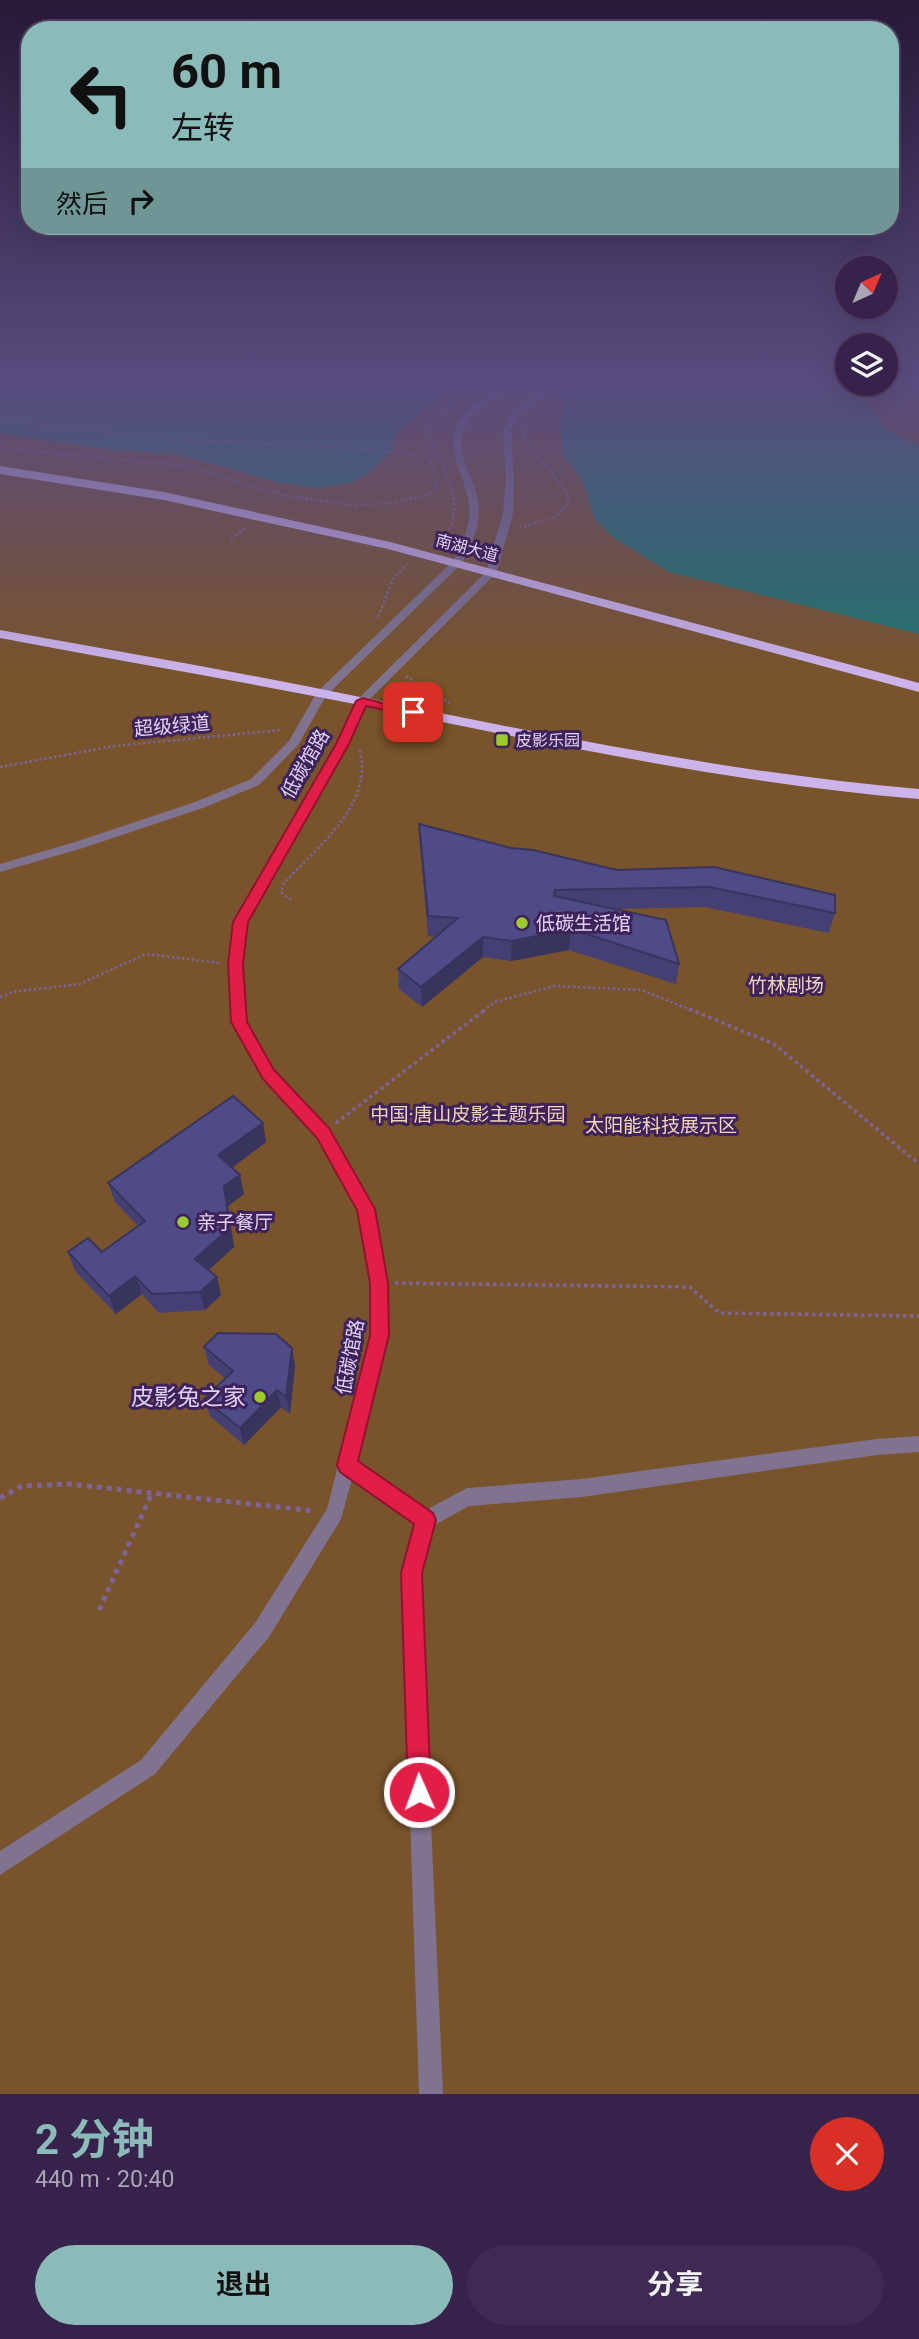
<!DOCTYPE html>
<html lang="zh">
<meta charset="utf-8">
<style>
:root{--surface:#37224c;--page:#3e2a53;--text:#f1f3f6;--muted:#aaa4b5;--line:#513f64;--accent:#8bbbb9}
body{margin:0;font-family:Roboto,"Noto Sans SC",sans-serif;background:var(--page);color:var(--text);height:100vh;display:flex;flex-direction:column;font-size:26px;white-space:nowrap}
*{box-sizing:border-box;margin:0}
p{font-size:23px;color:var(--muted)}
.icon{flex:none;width:38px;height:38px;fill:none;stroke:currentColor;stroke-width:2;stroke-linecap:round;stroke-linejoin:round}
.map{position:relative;height:2094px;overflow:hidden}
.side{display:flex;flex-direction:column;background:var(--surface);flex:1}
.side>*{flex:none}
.guide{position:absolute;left:21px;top:21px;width:878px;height:214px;border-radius:28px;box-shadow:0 7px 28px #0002,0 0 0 2px var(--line);background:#8bbbb9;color:#111;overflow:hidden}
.needle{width:46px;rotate:44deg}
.fabs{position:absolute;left:835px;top:256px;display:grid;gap:14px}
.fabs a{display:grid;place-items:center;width:63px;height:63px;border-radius:50%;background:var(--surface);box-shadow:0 7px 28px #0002,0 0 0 2px var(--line);font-size:35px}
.pin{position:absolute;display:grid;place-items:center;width:60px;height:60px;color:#fff;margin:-30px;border-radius:14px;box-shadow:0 4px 10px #0006}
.me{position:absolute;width:77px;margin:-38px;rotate:358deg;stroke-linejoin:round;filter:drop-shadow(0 0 5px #0008)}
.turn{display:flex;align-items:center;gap:24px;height:147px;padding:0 35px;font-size:32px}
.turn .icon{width:91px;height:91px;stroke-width:2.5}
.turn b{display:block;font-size:49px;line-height:60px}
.then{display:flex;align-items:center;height:66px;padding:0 35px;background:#0003;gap:14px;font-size:26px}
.round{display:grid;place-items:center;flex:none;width:74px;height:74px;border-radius:37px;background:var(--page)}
.summary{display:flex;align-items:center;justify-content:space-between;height:119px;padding:0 35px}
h1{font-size:42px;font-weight:700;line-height:52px;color:var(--accent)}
.action{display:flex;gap:14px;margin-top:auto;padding:14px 35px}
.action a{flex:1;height:80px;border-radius:42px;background:var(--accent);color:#111;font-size:28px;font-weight:700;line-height:80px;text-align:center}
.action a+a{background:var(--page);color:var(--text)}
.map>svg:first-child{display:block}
.green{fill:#79532b}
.water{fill:#22736b}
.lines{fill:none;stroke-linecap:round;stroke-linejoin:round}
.path-far2{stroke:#7c6596;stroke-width:2.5;stroke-dasharray:2.5 2.5;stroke-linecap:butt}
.path-far1{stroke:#7c6596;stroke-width:3.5;stroke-dasharray:3.5 3.5;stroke-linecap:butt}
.path{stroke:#7c6596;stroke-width:5;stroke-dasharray:5 5;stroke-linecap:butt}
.minor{fill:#7f738f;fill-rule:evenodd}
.trunk{fill:#ccb4eb;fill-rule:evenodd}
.wall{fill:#444074}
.shaded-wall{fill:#37345e}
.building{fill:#4f4b87;stroke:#37345e;stroke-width:2}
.route{fill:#e11d48;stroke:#92132f;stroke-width:2}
.poi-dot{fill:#9eca2f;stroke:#3e225a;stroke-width:2.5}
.labels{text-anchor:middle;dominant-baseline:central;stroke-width:6;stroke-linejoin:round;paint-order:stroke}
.far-street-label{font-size:16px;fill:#e0d1f3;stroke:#3e225a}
.far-poi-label{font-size:16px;fill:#e0d1f3;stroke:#3e225a;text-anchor:start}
.street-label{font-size:19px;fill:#e0d1f3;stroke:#3e225a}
.poi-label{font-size:19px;fill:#e0d1f3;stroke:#3e225a;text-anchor:start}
.park-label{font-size:19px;fill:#f4d5b9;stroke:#3e225a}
.near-poi-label{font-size:23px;fill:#e0d1f3;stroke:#3e225a;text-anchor:end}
</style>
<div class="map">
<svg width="919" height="2094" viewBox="0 0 919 2094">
<rect width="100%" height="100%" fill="#492d66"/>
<path class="green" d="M0 381H847V383L919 381V2094H0Z"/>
<g class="water">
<path d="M0 381H479C443 386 424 413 395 433L390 453 370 472 351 483 317 488 277 482 177 454 114 450 0 433Z"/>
<path d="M503 381H846L888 429 919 446V634L669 572 614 538 595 520 583 482 563 454 560 425 565 400Z"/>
</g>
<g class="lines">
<g class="path-far2">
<path d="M0 422C64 425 127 436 191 440 270 445 350 445 429 457L437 483 435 490 427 495 393 503 351 505 282 495 185 466 0 448"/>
<path d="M519 528 553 518 569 503 565 490 525 440 524 435 531 420"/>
<path d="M231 539 246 528"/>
<path d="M437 545C475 512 440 464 425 427L434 415 460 403"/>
<path d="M378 617 393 579 407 564"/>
<path d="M406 676 426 691 450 703"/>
<path d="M0 767 114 746 282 730"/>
<path d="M291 900 281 892 284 883C317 847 376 803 359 748"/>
<path d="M0 997 12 992 80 984 146 954 220 963"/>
<path d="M483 1011 495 1002 554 986 642 990 693 1011"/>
</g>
<g class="path-far1">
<path d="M689 1009 774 1044 919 1164"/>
<path d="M336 1123 486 1009"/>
<path d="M395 1283 690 1287 719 1313 919 1316"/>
</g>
<g class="path">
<path d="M0 1498 22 1486 69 1484 315 1511"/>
<path d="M99 1610 152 1493"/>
</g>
<g class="minor">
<path d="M513 381H523C506 396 479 403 467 423 450 451 477 479 479 506 480 526 471 546 462 563L326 696 298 745 259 785 203 808 83 848 0 872V864L75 842 195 802 251 779 289 741 317 692 453 561C463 545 471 524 469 504 466 476 441 448 461 420 473 402 495 392 513 381Z"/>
<path d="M560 381H570L529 407 518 416 511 430 514 481 513 514 496 573 367 702 349 744 247 922 243 964 246 1022 273 1070 328 1129 374 1209 387 1283V1335L357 1461 426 1510 467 1488 582 1479 877 1439 919 1436V1452L877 1455 582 1497 469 1506 433 1526 420 1573 443 2094H419L402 1573 415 1524 352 1479 341 1519 269 1637 155 1774 0 1875V1851L141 1760 255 1623 327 1509 371 1335V1283L358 1210 318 1137 263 1078 232 1022 229 964 235 922 337 744 358 699 486 572 503 514 506 481 503 430 512 413 523 403Z"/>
</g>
<g class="trunk">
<path d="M0 466 164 492 390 542 919 683V692L388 549 164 500 0 474Z"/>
<path d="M0 630C122 652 244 673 365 698 549 735 731 773 919 789V799C731 783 549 744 365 706 244 682 122 661 0 638Z"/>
</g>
</g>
<g class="wall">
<path d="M419 824 511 848 617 870 714 867 835 913 829 933 705 907 617 909 679 964 676 984 569 950 511 961 483 957 422 1007 399 989 398 969 436 937 428 936 420 845Z"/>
<path d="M263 1123 266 1142 232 1168 244 1194 228 1206 234 1247 208 1270 221 1295 205 1310 159 1313 142 1294 116 1314 75 1271 68 1252H102L138 1226 115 1202 108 1183Z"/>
<path d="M204 1347 295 1365 290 1414 281 1407 244 1445 210 1416 204 1399 225 1378 209 1365Z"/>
</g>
<g class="shaded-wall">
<path d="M571 929 569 950 511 961 512 941Z"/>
<path d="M483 937V957L422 1007 421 987Z"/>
<path d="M263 1123 266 1142 223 1174 218 1155Z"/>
<path d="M240 1175 244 1194 228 1206 234 1247 200 1278 195 1259 224 1186Z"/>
<path d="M135 1276 142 1294 116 1314 109 1296Z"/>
<path d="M217 1277 221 1295 205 1310 200 1292Z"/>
<path d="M292 1348 295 1365 290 1414 286 1397Z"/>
<path d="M277 1390 281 1407 244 1445 240 1428Z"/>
</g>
<g class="building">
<path d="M419 824 511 848 533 850 617 870 714 867 835 895V913L709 887 555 890 554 896 666 920 679 964 571 929 512 941 483 937 421 987 398 969 458 918 428 916Z"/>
<path d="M233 1096 263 1123 218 1155 240 1175 224 1186 230 1228 195 1259 217 1277 200 1292 152 1294 135 1276 109 1296 68 1252 88 1238 102 1252 145 1221 108 1183Z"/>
<path d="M218 1333 276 1334 292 1348 286 1397 277 1390 240 1428 204 1399 233 1371 204 1347Z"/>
</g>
<linearGradient id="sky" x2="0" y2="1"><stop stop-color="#281938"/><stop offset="0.57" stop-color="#594c7f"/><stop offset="1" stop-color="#594c7f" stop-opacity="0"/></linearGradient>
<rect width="919" height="674" fill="url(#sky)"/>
<path class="route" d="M362 698 419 712 413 716 366 706 349 744 248 922 243 964 247 1022 274 1070 329 1128 375 1209 388 1283 389 1335 358 1461 433 1513 436 1520 422 1573 431 1792 428 1801 419 1804 411 1801 408 1792 401 1573 414 1524 340 1472 337 1465 370 1335V1283L357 1210 317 1138 263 1079 231 1022 228 964 233 922 336 744 356 701Z"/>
<g class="poi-dot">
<rect x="495" y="733" width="14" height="14" rx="3.5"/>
<circle cx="522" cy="923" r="7"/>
<circle cx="183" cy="1222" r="7"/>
<circle cx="260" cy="1397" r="7"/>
</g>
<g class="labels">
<g class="far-street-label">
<text transform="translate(467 548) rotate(15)">南湖大道</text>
</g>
<g class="far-poi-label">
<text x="516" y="740">皮影乐园</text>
</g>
<g class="street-label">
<text transform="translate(172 726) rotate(-5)">超级绿道</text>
<text transform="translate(305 764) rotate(-60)">低碳馆路</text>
<text transform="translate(350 1357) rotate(-79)">低碳馆路</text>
</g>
<g class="poi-label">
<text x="536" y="923">低碳生活馆</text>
<text x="197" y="1222">亲子餐厅</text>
</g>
<g class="park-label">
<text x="786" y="985">竹林剧场</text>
<text x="468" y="1114">中国·唐山皮影主题乐园</text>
<text x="661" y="1125">太阳能科技展示区</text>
</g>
<g class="near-poi-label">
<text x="246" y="1397">皮影兔之家</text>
</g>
</g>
</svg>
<div class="fabs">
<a><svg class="needle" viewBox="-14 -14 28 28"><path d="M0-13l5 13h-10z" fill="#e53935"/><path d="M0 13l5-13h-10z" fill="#aaa4b5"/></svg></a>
<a><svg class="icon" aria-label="layers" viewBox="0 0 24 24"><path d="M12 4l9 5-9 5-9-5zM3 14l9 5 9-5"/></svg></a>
</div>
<div class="pin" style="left:413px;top:712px;background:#d93025"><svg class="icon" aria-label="arrive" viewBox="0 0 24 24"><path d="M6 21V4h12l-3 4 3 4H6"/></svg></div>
<svg class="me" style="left:419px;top:1792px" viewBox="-20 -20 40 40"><circle r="17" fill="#e11d48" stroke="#fff" stroke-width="3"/><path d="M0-11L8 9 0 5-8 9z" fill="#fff"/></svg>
<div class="guide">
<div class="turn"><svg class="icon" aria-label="left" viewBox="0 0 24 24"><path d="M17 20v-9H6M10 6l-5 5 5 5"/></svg><div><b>60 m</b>左转</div></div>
<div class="then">然后<svg class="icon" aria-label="right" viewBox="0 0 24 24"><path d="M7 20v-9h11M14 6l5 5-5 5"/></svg></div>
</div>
</div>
<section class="side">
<div class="summary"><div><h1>2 分钟</h1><p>440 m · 20:40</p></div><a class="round" style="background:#d93025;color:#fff"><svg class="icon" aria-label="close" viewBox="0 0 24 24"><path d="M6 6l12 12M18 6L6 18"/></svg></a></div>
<div class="action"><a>退出</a><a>分享</a></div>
</section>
